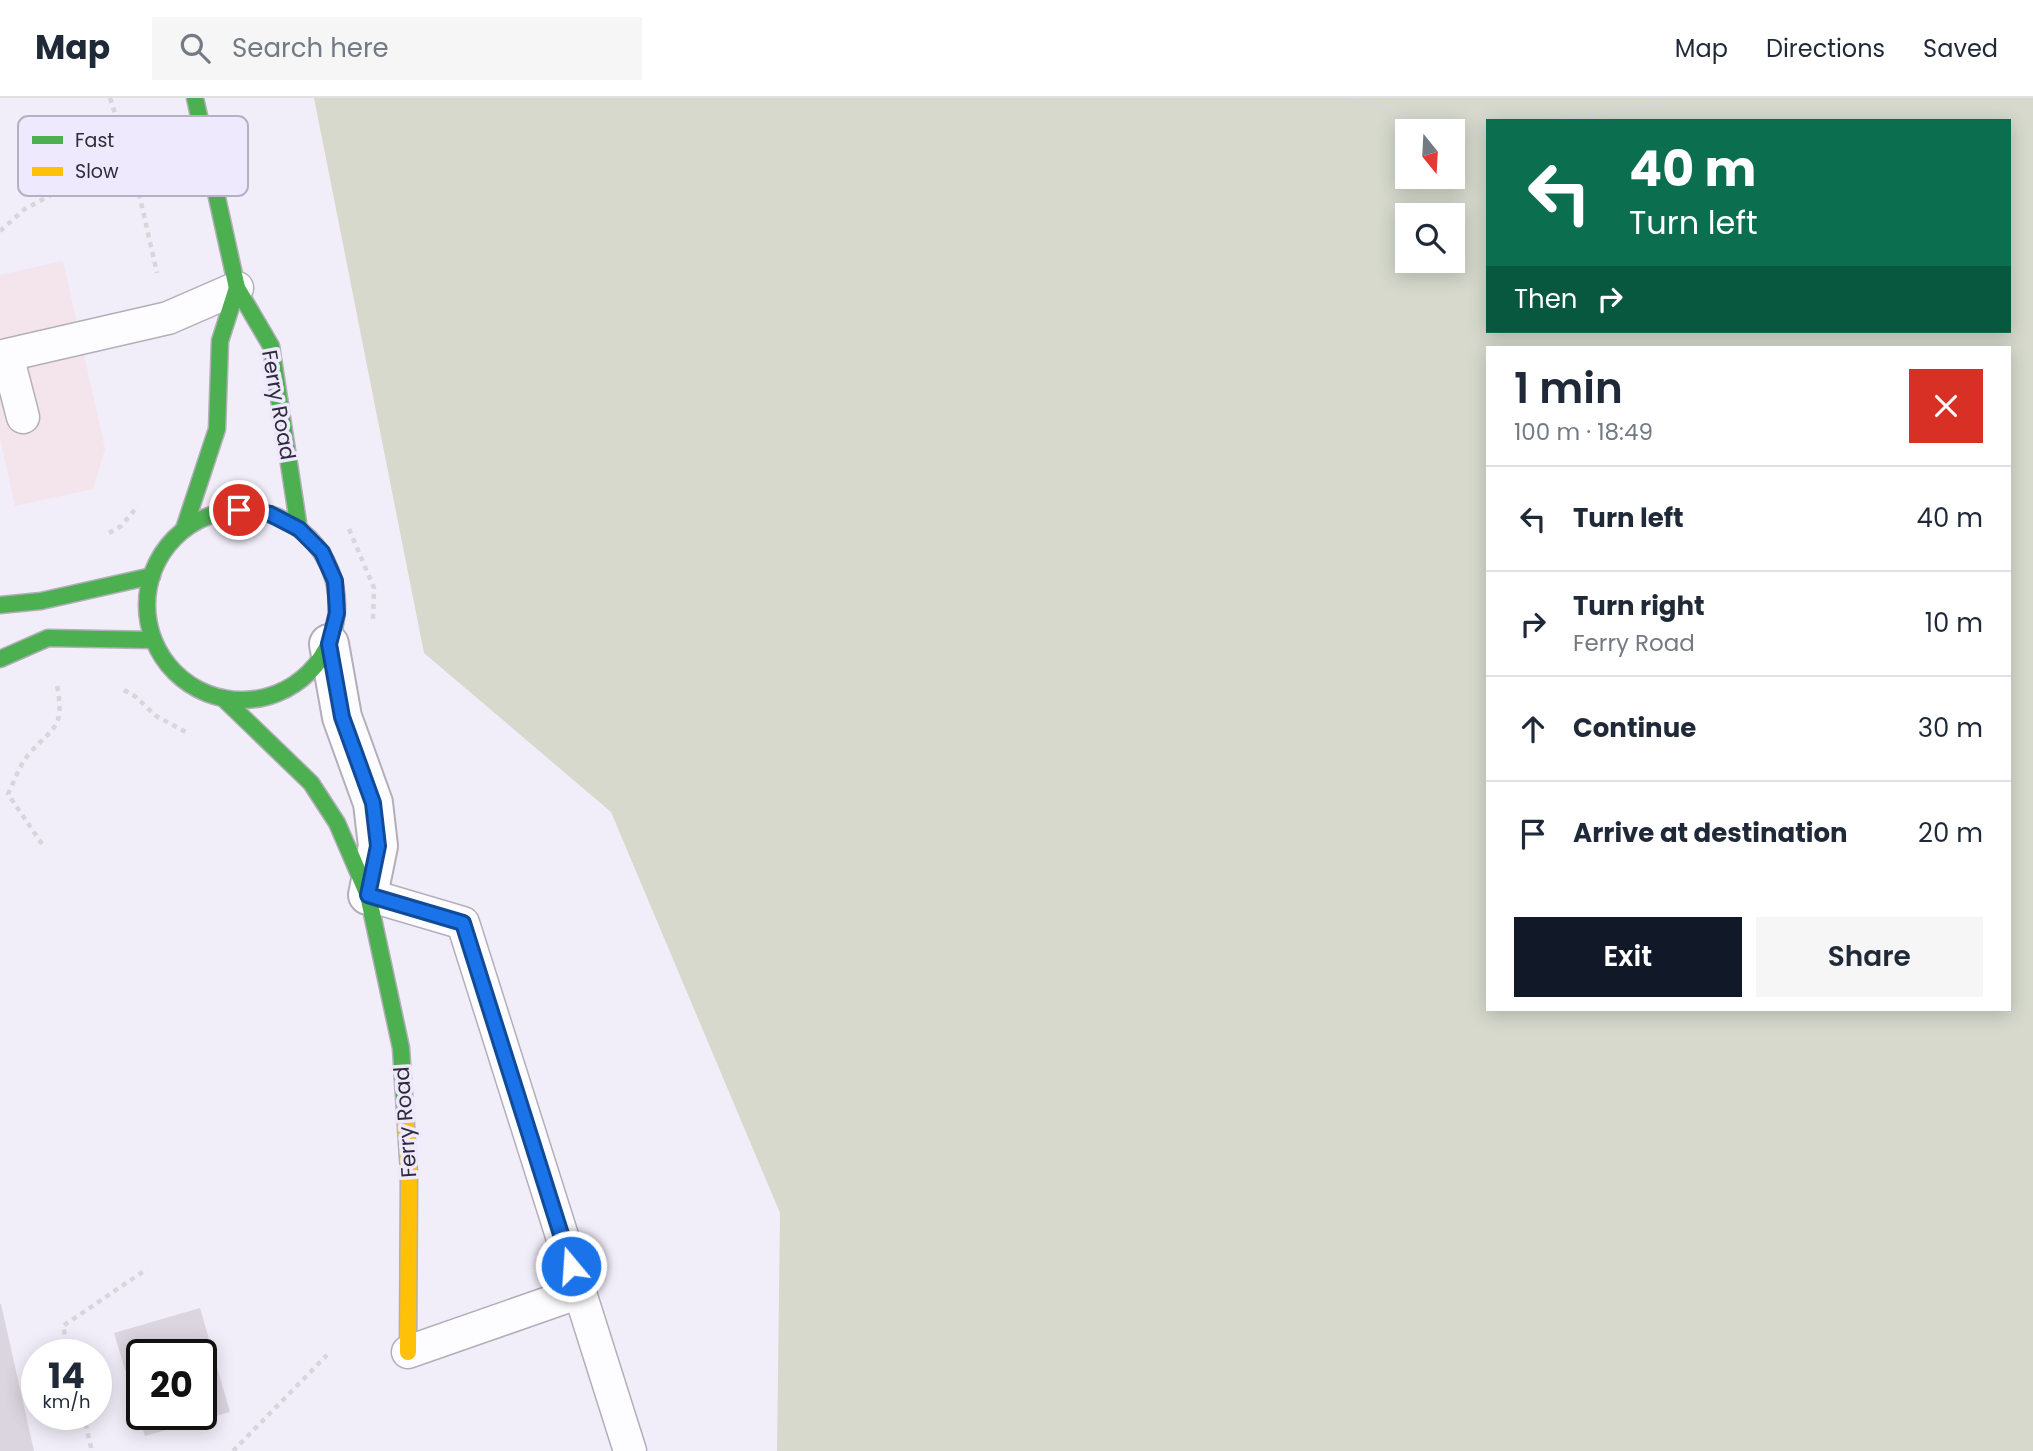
<!DOCTYPE html>
<meta charset="utf-8">
<style>
:root{--surface:#fff;--page:#f6f6f7;--text:#1f2937;--muted:#747a83;--line:#e0e1e3;--accent:#111827}
body{margin:0;font-family:Poppins,sans-serif;background:var(--page);color:var(--text);height:100vh;display:flex;flex-direction:column;font-size:26px;white-space:nowrap}
*{box-sizing:border-box;margin:0}
p{font-size:23px;color:var(--muted)}
.icon{flex:none;width:38px;height:38px;fill:none;stroke:currentColor;stroke-width:2;stroke-linecap:round;stroke-linejoin:round}
.map{position:relative;flex:1;overflow:hidden}
.panel{position:absolute;left:1486px;top:248px;width:525px;height:665px;display:flex;flex-direction:column;background:var(--surface);border-radius:0px;box-shadow:0 4px 18px #0003}
.panel>*{flex:none}
.banner{position:absolute;left:1486px;top:21px;width:525px;height:214px;border-radius:0px;box-shadow:0 4px 18px #0003;background:#0b6e4f;color:#fff;overflow:hidden}
.needle{width:46px;rotate:162deg}
.buttons{position:absolute;left:1395px;top:21px;display:grid;gap:14px}
.buttons a{display:grid;place-items:center;width:70px;height:70px;border-radius:0px;background:var(--surface);box-shadow:0 4px 18px #0003;font-size:35px}
.speed{position:absolute;left:21px;top:1241px;display:flex;gap:14px;font-size:35px;font-weight:700;text-align:center}
.speed>*{display:grid;place-content:center;width:91px;height:91px;border-radius:50%;background:var(--surface);box-shadow:0 4px 18px #0003;line-height:1}
.speed small{font-size:18px;font-weight:400}
.speed .limit{border:4px solid #111;border-radius:10px;background:#fff;color:#111}
.pin{position:absolute;display:grid;place-items:center;width:60px;height:60px;color:#fff;margin:-30px;border:4px solid #fff;border-radius:50%;box-shadow:0 2px 7px #0007}
.me{position:absolute;width:77px;margin:-38px;rotate:342deg;stroke-linejoin:round;filter:drop-shadow(0 0 5px #0008)}
.turn{display:flex;align-items:center;gap:24px;height:147px;padding:0 28px;font-size:32px}
.turn .icon{width:91px;height:91px;stroke-width:2.5}
.turn b{display:block;font-size:49px;line-height:60px}
.then{display:flex;align-items:center;height:66px;padding:0 28px;background:#0003;gap:14px;font-size:26px}
.round{display:grid;place-items:center;flex:none;width:74px;height:74px;border-radius:0px;background:var(--page)}
.overview{display:flex;align-items:center;justify-content:space-between;height:119px;padding:0 28px}
h1{font-size:42px;font-weight:600;line-height:52px}
.button{display:flex;gap:14px;margin-top:auto;padding:14px 28px}
.button a{flex:1;height:80px;border-radius:0px;background:var(--accent);color:#fff;font-size:28px;font-weight:600;line-height:80px;text-align:center}
.button a+a{background:var(--page);color:var(--text)}
ul{padding:0;list-style:none}
li{display:flex;align-items:center;gap:21px;height:105px;padding:0 28px;border-top:2px solid var(--line)}
li div{flex:1}
li b{display:block;font-size:26px}
li em{font-style:normal}
header{display:flex;align-items:center;gap:42px;box-sizing:border-box;height:98px;padding:0 35px;background:var(--surface);border-bottom:2px solid var(--line)}
header strong{font-size:33px}
nav{display:flex;gap:38px;margin-inline-start:auto;font-size:24px}
.search{width:490px;height:63px;background:var(--page);display:flex;align-items:center;gap:18px;box-sizing:border-box;padding:0 24px;border-radius:0px;color:var(--muted);font-size:26px}
.map>svg:first-child{display:block}
.industrial{fill:#f4e4eb}
.green{fill:#d6d9cc;fill-rule:evenodd}
.building{fill:#dbd5df;fill-rule:evenodd}
.lines{fill:none;stroke-linecap:round;stroke-linejoin:round}
.lane-casing{stroke:#b2afba;stroke-width:35}
.street-casing{stroke:#b2afba;stroke-width:42}
.fast-casing{stroke:#b2afba;stroke-width:19}
.slow-casing{stroke:#b2afba;stroke-width:19}
.path{stroke:#d8d6da;stroke-width:4.5;stroke-dasharray:5 5;stroke-linecap:butt}
.lane{stroke:#fdfcfe;stroke-width:32}
.street{stroke:#fdfcfe;stroke-width:38}
.fast{stroke:#4caf50;stroke-width:16}
.slow{stroke:#ffc107;stroke-width:16}
.route-casing{stroke:#114b97;stroke-width:18}
.route{stroke:#1a73e8;stroke-width:12}
.labels{text-anchor:middle;dominant-baseline:central;stroke-width:7;stroke-linejoin:round;paint-order:stroke}
.street-label{font-size:21px;fill:#2f2b38;stroke:#efe9fe}
.key{fill:#efe9fe;stroke:#b5b0c3;stroke-width:2}
.key-label{font-size:19px;fill:#2f2b38}
</style>
<header>
<strong>Map</strong>
<div class="search"><svg class="icon" aria-label="search" viewBox="0 0 24 24"><circle cx="10" cy="10" r="6"/><path d="M15 15l6 6"/></svg>Search here</div>
<nav><a>Map</a><a>Directions</a><a>Saved</a></nav>
</header>
<div class="map">
<svg width="2033" height="1353" viewBox="0 0 2033 1353">
<rect width="100%" height="100%" fill="#f1eef9"/>
<path class="industrial" d="M63 163 105 351 93 391 15 408 0 340V177Z"/>
<path class="green" d="M314 0H2033V1353H777L780 1115 611 714 424 555ZM1488 23H2009V233H1488ZM1407 33H1452V79H1407ZM1407 117H1452V163H1407ZM1488 250H2009V912H1488Z"/>
<g class="building">
<path d="M0 1206H1L34 1353H0Z"/>
<path d="M200 1210 230 1314 145 1338 114 1235ZM142 1256H201V1316H142Z"/>
</g>
<g class="lines">
<defs>
<g id="lane">
<path d="M23 319 7 257 168 220 237 190"/>
<path d="M368 797 463 825 630 1353"/>
<path d="M408 1254 580 1194"/>
</g>
<path id="street" d="M329 546 342 619 373 705 378 748 368 797"/>
<g id="fast">
<path d="M195 0 237 190 271 248 299 431"/>
<circle cx="242" cy="507" r="95"/>
<path d="M184 431 217 331 220 243 237 190"/>
<path d="M0 507 41 503 152 478"/>
<path d="M0 561 48 540 153 542"/>
<path d="M223 600 311 685 337 725 368 797 401 950 405 1013"/>
</g>
<path id="slow" d="M405 1013 409 1075 408 1254"/>
</defs>
<use href="#lane" class="lane-casing"/>
<use href="#street" class="street-casing"/>
<use href="#fast" class="fast-casing"/>
<use href="#slow" class="slow-casing"/>
<g class="path">
<path d="M110 0 133 69 157 175"/>
<path d="M1346 0 1470 35 1488 32"/>
<path d="M1550 23 1659 6 1670 0"/>
<path d="M0 133 25 111 71 86 133 69"/>
<path d="M349 431 374 490 373 522"/>
<path d="M109 435 121 428 138 408"/>
<path d="M124 592 136 599 156 618 186 634"/>
<path d="M42 746 8 696C14 684 19 668 28 657 54 627 65 632 57 587"/>
<path d="M69 1256 63 1228 147 1171"/>
<path d="M83 1316 92 1353"/>
<path d="M233 1353 327 1257"/>
</g>
<use href="#lane" class="lane"/>
<use href="#street" class="street"/>
<use href="#fast" class="fast"/>
<use href="#slow" class="slow"/>
</g>
<g class="lines">
<defs>
<path id="route" d="M239 412 270 416 299 431 322 454 335 483 337 515 329 546 342 619 373 705 378 748 368 797 463 825 571 1168"/>
</defs>
<use href="#route" class="route-casing"/>
<use href="#route" class="route"/>
</g>
<g class="labels">
<g class="street-label">
<text transform="translate(279 307) rotate(80)">Ferry Road</text>
<text transform="translate(405 1024) rotate(-94)">Ferry Road</text>
</g>
</g>
<rect x="18" y="18" width="230" height="80" rx="10" class="key"/>
<rect x="32" y="38" width="31" height="8" fill="#4caf50"/>
<rect x="32" y="69" width="31" height="9" fill="#ffc107"/>
<g class="key-label">
<text x="75" y="49">Fast</text>
<text x="75" y="80">Slow</text>
</g>
</svg>
<div class="buttons">
<a><svg class="needle" viewBox="-14 -14 28 28"><path d="M0-13l5 13h-10z" fill="#e53935"/><path d="M0 13l5-13h-10z" fill="#747a83"/></svg></a>
<a><svg class="icon" aria-label="search" viewBox="0 0 24 24"><circle cx="10" cy="10" r="6"/><path d="M15 15l6 6"/></svg></a>
</div>
<div class="speed"><div>14<small>km/h</small></div><div class="limit">20</div></div>
<div class="pin" style="left:239px;top:412px;background:#d93025"><svg class="icon" aria-label="arrive" viewBox="0 0 24 24"><path d="M6 21V4h12l-3 4 3 4H6"/></svg></div>
<svg class="me" style="left:571px;top:1168px" viewBox="-20 -20 40 40"><circle r="17" fill="#1a73e8" stroke="#fff" stroke-width="3"/><path d="M0-11L8 9 0 5-8 9z" fill="#fff"/></svg>
<div class="banner">
<div class="turn"><svg class="icon" aria-label="left" viewBox="0 0 24 24"><path d="M17 20v-9H6M10 6l-5 5 5 5"/></svg><div><b>40 m</b>Turn left</div></div>
<div class="then">Then<svg class="icon" aria-label="right" viewBox="0 0 24 24"><path d="M7 20v-9h11M14 6l5 5-5 5"/></svg></div>
</div>
<section class="panel">
<div class="overview"><div><h1>1 min</h1><p>100 m · 18:49</p></div><a class="round" style="background:#d93025;color:#fff"><svg class="icon" aria-label="close" viewBox="0 0 24 24"><path d="M6 6l12 12M18 6L6 18"/></svg></a></div>
<ul>
<li><svg class="icon" aria-label="left" viewBox="0 0 24 24"><path d="M17 20v-9H6M10 6l-5 5 5 5"/></svg><div><b>Turn left</b></div><em>40 m</em></li>
<li><svg class="icon" aria-label="right" viewBox="0 0 24 24"><path d="M7 20v-9h11M14 6l5 5-5 5"/></svg><div><b>Turn right</b><p>Ferry Road</p></div><em>10 m</em></li>
<li><svg class="icon" aria-label="ahead" viewBox="0 0 24 24"><path d="M12 20V5M6 11l6-6 6 6"/></svg><div><b>Continue</b></div><em>30 m</em></li>
<li><svg class="icon" aria-label="arrive" viewBox="0 0 24 24"><path d="M6 21V4h12l-3 4 3 4H6"/></svg><div><b>Arrive at destination</b></div><em>20 m</em></li>
</ul>
<div class="button"><a>Exit</a><a>Share</a></div>
</section>
</div>
